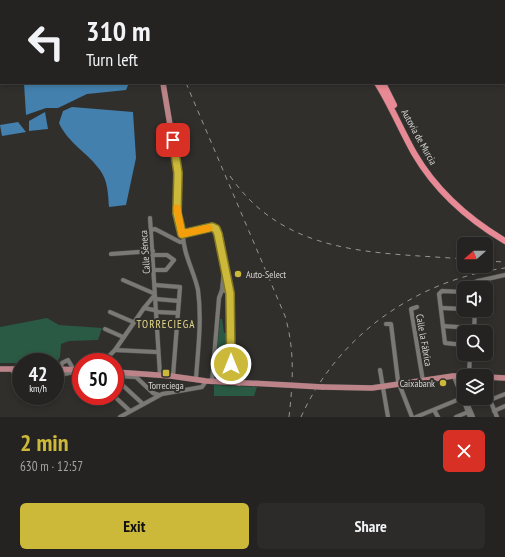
<!DOCTYPE html>
<meta charset="utf-8">
<style>
:root{--surface:#242321;--page:#2c2b2a;--text:#f1f3f6;--muted:#a3a4a5;--line:#41403f;--accent:#ccb939}
body{margin:0;font-family:"PT Sans Narrow",sans-serif;background:var(--page);color:var(--text);height:100vh;display:flex;flex-direction:column;font-size:15px;white-space:nowrap}
*{box-sizing:border-box;margin:0}
p{font-size:13px;color:var(--muted)}
.icon{flex:none;width:22px;height:22px;fill:none;stroke:currentColor;stroke-width:2;stroke-linecap:round;stroke-linejoin:round}
.map{position:relative;height:417px;overflow:hidden}
.drawer{display:flex;flex-direction:column;background:var(--surface);flex:1}
.drawer>*{flex:none}
.banner{position:absolute;left:0px;top:0px;width:505px;height:84px;box-shadow:0 2px 6px #0003,0 0 0 1px var(--line);background:#242321;color:var(--text);overflow:hidden}
.needle{width:26px;rotate:249deg}
.fabs{position:absolute;left:457px;top:237px;display:grid;gap:8px}
.fabs a{display:grid;place-items:center;width:36px;height:36px;border-radius:6px;background:var(--surface);box-shadow:0 2px 6px #0003,0 0 0 1px var(--line);font-size:20px}
.speed{position:absolute;left:12px;top:353px;display:flex;gap:8px;font-size:20px;font-weight:700;text-align:center}
.speed>*{display:grid;place-content:center;width:52px;height:52px;border-radius:50%;background:var(--surface);box-shadow:0 2px 6px #0003,0 0 0 1px var(--line);line-height:1}
.speed small{font-size:10px;font-weight:400}
.speed .limit{border:6px solid #d22;background:#fff;color:#111}
.pin{position:absolute;display:grid;place-items:center;width:34px;height:34px;color:#fff;margin:-17px;border-radius:8px;box-shadow:0 2px 6px #0006}
.me{position:absolute;width:44px;margin:-22px;rotate:0deg;stroke-linejoin:round;filter:drop-shadow(0 0 3px #0008)}
.turn{display:flex;align-items:center;gap:14px;height:84px;padding:0 20px;font-size:18px}
.turn .icon{width:52px;height:52px;stroke-width:2.5}
.turn b{display:block;font-size:28px;line-height:34px}
.round{display:grid;place-items:center;flex:none;width:42px;height:42px;border-radius:6px;background:var(--page)}
.head{display:flex;align-items:center;justify-content:space-between;height:68px;padding:0 20px}
h1{font-size:24px;font-weight:600;line-height:30px;color:var(--accent)}
.cta{display:flex;gap:8px;margin-top:auto;padding:8px 20px}
.cta a{flex:1;height:46px;border-radius:6px;background:var(--accent);color:#111;font-size:16px;font-weight:600;line-height:46px;text-align:center}
.cta a+a{background:var(--page);color:var(--text)}
.map>svg:first-child{display:block}
.green{fill:#2a5a43}
.water{fill:#4380ae}
.lines{fill:none;stroke-linecap:round;stroke-linejoin:round}
.minor-casing{stroke:#4d4c49;stroke-width:5}
.major-casing{stroke:#4d4c49;stroke-width:6}
.highway-casing{stroke:#4d4c49;stroke-width:7}
.minor{stroke:#7b7976;stroke-width:4}
.major{stroke:#bc8389;stroke-width:5.5}
.highway{stroke:#e88a95;stroke-width:6}
.rail{stroke:#979694;stroke-width:1;stroke-dasharray:5 5;stroke-linecap:butt}
.major-bridge-casing{stroke:#4d4c49;stroke-width:6;stroke-linecap:butt}
.major-bridge{stroke:#bc8389;stroke-width:5.5}
.route-casing{stroke:#857825;stroke-width:10}
.route{stroke:#ccb939;stroke-width:7}
.slow{stroke:#f59e0b;stroke-width:7}
.poi-dot{fill:#ccb939;stroke:#302f2c;stroke-width:1.5}
.labels{text-anchor:middle;dominant-baseline:central;stroke-width:4;stroke-linejoin:round;paint-order:stroke}
.street-label{font-size:10px;fill:#d5d4d2;stroke:#302f2c}
.poi-label{font-size:10px;fill:#d5d4d2;stroke:#302f2c;text-anchor:start}
.neighbourhood-label{font-size:11px;letter-spacing:1px;fill:#e4d98a;stroke:#302f2c}
</style>
<div class="map">
<svg width="505" height="417" viewBox="0 0 505 417">
<rect width="100%" height="100%" fill="#302f2c"/>
<g class="green">
<path d="M47 318 59 325 102 328 98 340 69 341 61 344 60 357 56 363H0V327Z"/>
<path d="M220 319H222L224 333H228L227 360H216Z"/>
<path d="M214 385 257 387 254 396H214Z"/>
</g>
<g class="water">
<path d="M24 83H129L126 90 87 94 58 108H46L26 115Z"/>
<path d="M72 107 133 112 136 158 126 205 109 207C108 194 108 181 100 170 88 153 68 143 59 123L63 111Z"/>
<path d="M45 112 48 129 29 131V121Z"/>
<path d="M18 122 26 132 2 136 0 125Z"/>
</g>
<g class="lines">
<defs>
<g id="minor">
<path d="M150 218 160 375"/>
<path d="M151 230 155 229 180 242H183"/>
<path d="M183 234C183 254 194 271 198 290 202 320 198 349 196 379"/>
<path d="M111 254 153 251"/>
<path d="M153 255H167L174 260 166 270H154"/>
<path d="M224 270 222 290 230 293"/>
<path d="M123 280 153 293"/>
<path d="M478 281 505 275"/>
<path d="M155 285 180 287 173 376"/>
<path d="M474 288 475 282 478 281"/>
<path d="M464 292 442 291 439 294 445 343 464 345"/>
<path d="M156 299 179 301"/>
<path d="M417 307 411 309 423 381"/>
<path d="M144 308 154 310"/>
<path d="M442 308 464 309"/>
<path d="M110 312 133 322"/>
<path d="M157 312 178 313"/>
<path d="M386 324H391L398 381 412 417"/>
<path d="M443 326 472 328"/>
<path d="M105 329 123 337"/>
<path d="M474 332 475 310"/>
<path d="M115 350 156 352"/>
<path d="M103 362 115 350 144 308 153 297"/>
<path d="M11 369 14 373 21 375"/>
<path d="M60 369 62 363 68 360 74 370"/>
<path d="M380 370 388 417"/>
<path d="M116 374 117 380 143 404"/>
<path d="M116 376 136 377 153 393 159 395"/>
<path d="M469 376 470 354"/>
<path d="M55 377C61 373 70 374 77 371"/>
<path d="M455 379 470 417"/>
<path d="M456 379 464 396"/>
<path d="M212 382 219 298 222 290"/>
<path d="M461 388 464 381"/>
<path d="M114 396 130 411"/>
<path d="M465 398 473 417"/>
<path d="M434 410 438 417"/>
<path d="M494 411 505 406"/>
<path d="M120 417 162 394 202 387 206 381"/>
<path d="M416 417 462 398H466"/>
<path d="M456 417 468 412"/>
<path d="M497 417 490 400 505 394"/>
</g>
<g id="major">
<path d="M106 0 107 1"/>
<path d="M496 0 497 1"/>
<path d="M504 9 505 10"/>
<path d="M163 83 178 173 177 213 181 232 184 234 212 227 217 231 230 293 231 364 233 379 239 383"/>
<path d="M0 369H21"/>
<path d="M55 369 81 370"/>
<path d="M115 372 171 376 206 381 287 385"/>
<path d="M486 377 505 378"/>
<path d="M322 387 372 388 453 376H476"/>
</g>
<g id="highway">
<path d="M220 0 222 1"/>
<path d="M256 0 258 1"/>
<path d="M270 0 273 1"/>
<path d="M358 1 360 0"/>
<path d="M377 83C391 105 401 130 414 153 436 191 468 219 505 241"/>
<path d="M383 83 394 105"/>
</g>
</defs>
<use href="#minor" class="minor-casing"/>
<use href="#major" class="major-casing"/>
<use href="#highway" class="highway-casing"/>
<use href="#minor" class="minor"/>
<use href="#major" class="major"/>
<use href="#highway" class="highway"/>
<g class="rail">
<path d="M150 0V1"/>
<path d="M186 83 285 316C295 350 293 382 289 417"/>
<path d="M230 176C286 257 376 252 464 259"/>
<path d="M486 261 505 262"/>
<path d="M301 417C338 335 417 280 505 268"/>
</g>
<defs>
<path id="major-bridge" d="M287 385 322 387"/>
</defs>
<use href="#major-bridge" class="major-bridge-casing"/>
<use href="#major-bridge" class="major-bridge"/>
</g>
<g class="lines">
<defs>
<path id="route" d="M173 140 178 173 177 213 182 234 212 227 216 229 218 234 230 293 231 364"/>
</defs>
<use href="#route" class="route-casing"/>
<use href="#route" class="route"/>
<path class="slow" d="M177 208 182 234 209 228"/>
</g>
<g class="poi-dot">
<circle cx="238" cy="274" r="4"/>
<rect x="162" y="369" width="8" height="8" rx="2"/>
<circle cx="443" cy="383" r="4"/>
</g>
<g class="labels">
<g class="street-label">
<text transform="translate(419 137) rotate(61)">Autovía de Murcia</text>
<text transform="translate(145 252) rotate(-94)">Calle Séneca</text>
<text transform="translate(424 340) rotate(80)">Calle la Fábrica</text>
</g>
<g class="poi-label">
<text x="246" y="274">Auto-Select</text>
<text x="435" y="383" text-anchor="end">Caixabank</text>
<text x="166" y="385" text-anchor="middle">Torreciega</text>
</g>
<g class="neighbourhood-label">
<text x="166" y="324">TORRECIEGA</text>
</g>
</g>
</svg>
<div class="fabs">
<a><svg class="needle" viewBox="-14 -14 28 28"><path d="M0-13l5 13h-10z" fill="#e53935"/><path d="M0 13l5-13h-10z" fill="#a3a4a5"/></svg></a>
<a><svg class="icon" aria-label="sound" viewBox="0 0 24 24"><path d="M4 9h4l5-4v14l-5-4H4zM17 9q2 3 0 6"/></svg></a>
<a><svg class="icon" aria-label="search" viewBox="0 0 24 24"><circle cx="10" cy="10" r="6"/><path d="M15 15l6 6"/></svg></a>
<a><svg class="icon" aria-label="layers" viewBox="0 0 24 24"><path d="M12 4l9 5-9 5-9-5zM3 14l9 5 9-5"/></svg></a>
</div>
<div class="speed"><div>42<small>km/h</small></div><div class="limit">50</div></div>
<div class="pin" style="left:173px;top:140px;background:#d93025"><svg class="icon" aria-label="arrive" viewBox="0 0 24 24"><path d="M6 21V4h12l-3 4 3 4H6"/></svg></div>
<svg class="me" style="left:231px;top:364px" viewBox="-20 -20 40 40"><circle r="17" fill="#ccb939" stroke="#fff" stroke-width="3"/><path d="M0-11L8 9 0 5-8 9z" fill="#fff"/></svg>
<div class="banner">
<div class="turn"><svg class="icon" aria-label="left" viewBox="0 0 24 24"><path d="M17 20v-9H6M10 6l-5 5 5 5"/></svg><div><b>310 m</b>Turn left</div></div>
</div>
</div>
<section class="drawer">
<div class="head"><div><h1>2 min</h1><p>630 m · 12:57</p></div><a class="round" style="background:#d93025;color:#fff"><svg class="icon" aria-label="close" viewBox="0 0 24 24"><path d="M6 6l12 12M18 6L6 18"/></svg></a></div>
<div class="cta"><a>Exit</a><a>Share</a></div>
</section>
